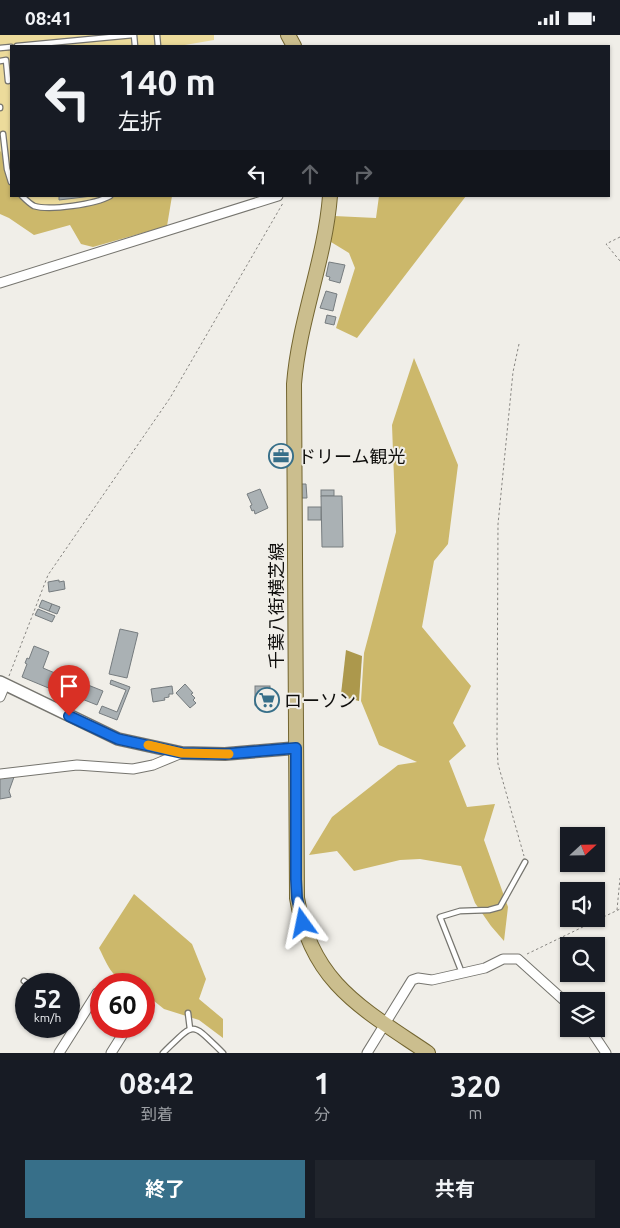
<!DOCTYPE html>
<html lang="ja">
<meta charset="utf-8">
<style>
:root{--surface:#171b24;--page:#20242c;--text:#f1f3f6;--muted:#9ea1a6;--accent:#376f89}
body{margin:0;font-family:Ubuntu,"Noto Sans JP",sans-serif;background:var(--page);color:var(--text);height:100vh;display:flex;flex-direction:column;font-size:19px;white-space:nowrap}
*{box-sizing:border-box;margin:0}
p{font-size:16px;color:var(--muted)}
.icon{flex:none;width:28px;height:28px;fill:none;stroke:currentColor;stroke-width:2;stroke-linecap:round;stroke-linejoin:round}
.map{position:relative;height:1018px;overflow:hidden}
.side{display:flex;flex-direction:column;background:var(--surface);flex:1}
.side>*{flex:none}
.banner{position:absolute;left:10px;top:10px;width:600px;height:152px;border-radius:0px;box-shadow:0 1px 4px #0004;background:#171b24;color:var(--text);overflow:hidden}
.needle{width:32px;rotate:68deg}
.buttons{position:absolute;left:560px;top:792px;display:grid;gap:10px}
.buttons a{display:grid;place-items:center;width:45px;height:45px;border-radius:0px;background:var(--surface);box-shadow:0 1px 4px #0004;font-size:25px}
.speed{position:absolute;left:15px;top:938px;display:flex;gap:10px;font-size:25px;font-weight:700;text-align:center}
.speed>*{display:grid;place-content:center;width:65px;height:65px;border-radius:50%;background:var(--surface);box-shadow:0 1px 4px #0004;line-height:1}
.speed small{font-size:12px;font-weight:400}
.speed .limit{border:8px solid #d22;background:#fff;color:#111}
.pin{position:absolute;display:grid;place-items:center;width:42px;height:42px;color:#fff;margin:-51px -21px;border-radius:50% 50% 50% 0;rotate:-45deg;box-shadow:0 0 5px #0007}
.pin .icon{rotate:45deg}
.me{position:absolute;width:55px;margin:-28px;rotate:348deg;stroke-linejoin:round;filter:drop-shadow(0 0 4px #0008)}
.turn{display:flex;align-items:center;gap:18px;height:105px;padding:0 25px;font-size:22px}
.turn .icon{width:65px;height:65px;stroke-width:2.5}
.turn b{display:block;font-size:35px;line-height:42px}
.lanes{display:flex;align-items:center;height:48px;padding:0 25px;background:#0003;justify-content:center;gap:25px;direction:ltr}
.lanes .off{opacity:.35}
.eta{display:flex;justify-content:space-evenly;align-items:center;height:85px;text-align:center}
.eta b{font-size:30px;font-weight:700;line-height:35px}
.button{display:flex;gap:10px;margin-top:auto;padding:10px 25px}
.button a{flex:1;height:58px;border-radius:0px;background:var(--accent);color:#fff;font-size:20px;font-weight:700;line-height:58px;text-align:center}
.button a+a{background:var(--page);color:var(--text)}
.status{display:flex;justify-content:space-between;align-items:center;height:35px;padding:0 25px;background:var(--surface);direction:ltr}
.status svg{height:14px;fill:currentColor}
.map>svg:first-child{display:block}
.green{fill:#ecdb9b}
.forest{fill:#ccb86b}
.water{fill:#ac984c}
.building{fill:#aab1b4;stroke:#767c7f}
.lines{fill:none;stroke-linecap:round;stroke-linejoin:round}
.service-casing{stroke:#76756f;stroke-width:7}
.minor-casing{stroke:#76756f;stroke-width:11}
.tertiary-casing{stroke:#76756f;stroke-width:14}
.primary-casing{stroke:#736530;stroke-width:16}
.path{stroke:#878581;stroke-width:1;stroke-dasharray:2.5 2.5;stroke-linecap:butt}
.service{stroke:#fff;stroke-width:4.5}
.minor{stroke:#fff;stroke-width:9}
.tertiary{stroke:#fff;stroke-width:11}
.primary{stroke:#cbbe8e;stroke-width:14}
.route-casing{stroke:#114b97;stroke-width:12}
.route{stroke:#1a73e8;stroke-width:9}
.slow{stroke:#f59e0b;stroke-width:9}
.labels{text-anchor:middle;dominant-baseline:central;stroke-width:4;stroke-linejoin:round;paint-order:stroke}
.poi-label{font-size:18px;fill:#100f0d;stroke:#f0eee8;text-anchor:start}
.street-label{font-size:18px;fill:#100f0d;stroke:#f0eee8}
</style>
<div class="status"><b>08:41</b><svg viewBox="0 0 49 12"><path d="M0 12V9h3v3zM5 12V6h3v6zM10 12V3h3v9zM15 12V0h3v12zM26 1h20v11H26zM47 4h2v5h-2z"/></svg></div>
<div class="map">
<svg width="620" height="1018" viewBox="0 0 620 1018">
<rect width="100%" height="100%" fill="#f0eee8"/>
<path class="green" d="M0 0H214V5L179 11H11V161H122L48 183 0 164Z"/>
<g class="forest">
<path d="M1 116C5 132 11 145 11 161H24L31 167 52 172 84 169 110 161H172L167 191 93 212 81 209 70 190 34 200 9 183 0 179V117Z"/>
<path d="M379 161H466L357 303 336 293 355 233 349 218 331 207 334 181 376 183Z"/>
<path d="M414 323 458 430 448 509 434 526 422 592 471 651 453 688 466 711 449 726 467 772 495 769 484 805 508 872 504 906 491 891 475 868 461 831 420 824 400 825 354 836 337 816 309 820 332 782 398 730 417 727 379 710 361 666 364 618 396 497 392 390Z"/>
<path d="M134 859 192 909 206 944 199 964 223 984V1003L199 985 164 974 144 958V949C114 949 111 937 99 913Z"/>
</g>
<path class="water" d="M346 615 362 621 359 666 343 662 341 659Z"/>
<g class="building">
<path d="M59 161H92L59 165Z"/>
<path d="M329 227 345 230 340 248 329 245 330 242 326 241Z"/>
<path d="M326 256 337 259 333 276 320 273Z"/>
<path d="M327 280 336 282 334 290 325 288Z"/>
<path d="M284 416 285 426H274V417Z"/>
<path d="M301 449H306L307 463H301Z"/>
<path d="M260 454 268 473 255 479 254 475 252 476 250 471 252 470 247 459Z"/>
<rect x="321" y="455" width="13" height="6"/>
<path d="M321 461H342L343 512H322Z"/>
<rect x="308" y="472" width="13" height="13"/>
<path d="M59 545V547L64 546 65 554 49 557 48 547Z"/>
<path d="M42 565 52 569 49 576 39 572Z"/>
<path d="M52 569 60 572 57 579 49 576Z"/>
<path d="M38 574 55 581 52 587 35 580Z"/>
<path d="M120 594 138 598 127 643 109 639Z"/>
<path d="M34 611 49 617 43 633 69 644 63 659 22 642 27 629 25 628 27 623 29 624Z"/>
<path d="M73 644 103 656 97 670 67 658Z"/>
<path d="M111 645 130 652 117 685 99 678 102 671 117 677 126 655 110 649Z"/>
<path d="M185 649 193 658 191 659 195 663 193 665 196 668 190 673 176 658Z"/>
<path d="M172 651 173 659H169V662L164 663 165 665 153 667 151 654Z"/>
<rect x="255" y="651" width="15" height="19"/>
<path d="M14 742 9 756 11 762 0 764V743Z"/>
</g>
<g class="lines">
<defs>
<g id="service">
<path d="M134 0 135 11"/>
<path d="M157 0 158 11"/>
<path d="M17 11 133 0"/>
<path d="M0 13 11 12"/>
<path d="M0 26 6 25 8 46"/>
<path d="M0 72V73"/>
<path d="M3 99 7 134 11 147"/>
<path d="M22 161C25 164 30 169 34 171 50 176 96 169 110 161"/>
<path d="M462 938 440 882 460 876 489 875 500 872 525 827"/>
<path d="M24 946 28 949"/>
<path d="M69 976 80 983"/>
<path d="M188 978 190 994"/>
<path d="M163 1018C196 986 190 986 223 1018"/>
</g>
<g id="minor">
<path d="M0 248 278 161"/>
<path d="M0 662 5 650"/>
<path d="M0 739 77 730 133 734 153 730 182 718"/>
<path d="M590 994 606 1018"/>
<path d="M59 1018 97 958 101 961"/>
<path d="M111 1018 128 991"/>
<path d="M367 1018 412 945 418 943 432 945 485 933 503 924H518L569 970"/>
</g>
<path id="tertiary" d="M0 647 118 704 182 718 225 719 296 713"/>
<g id="primary">
<path d="M288 0 294 11"/>
<path d="M330 161C325 225 299 285 294 349L297 863C311 948 363 974 428 1018"/>
</g>
</defs>
<use href="#service" class="service-casing"/>
<use href="#minor" class="minor-casing"/>
<use href="#tertiary" class="tertiary-casing"/>
<use href="#primary" class="primary-casing"/>
<g class="path">
<path d="M620 202 606 209 620 226"/>
<path d="M519 309 513 337 498 489 497 707 498 729 524 821"/>
<path d="M9 641 48 540 170 363 283 168"/>
<path d="M617 875 620 843"/>
<path d="M527 919 620 874"/>
</g>
<use href="#service" class="service"/>
<use href="#minor" class="minor"/>
<use href="#tertiary" class="tertiary"/>
<use href="#primary" class="primary"/>
</g>
<g class="lines">
<defs>
<path id="route" d="M69 681 118 704 182 718 225 719 296 713V844L297 863 303 888"/>
</defs>
<use href="#route" class="route-casing"/>
<use href="#route" class="route"/>
<path class="slow" d="M148 710 182 718 229 719"/>
</g>
<defs>
<symbol id="office-ring" viewBox="-11 -11 22 22"><circle r="9.5" fill="#f0eee8" stroke="#376f89" stroke-width="1.5"/><path d="M-6-3h4V-5.5h4V-3h4V5H-6ZM-1-4.5V-3h2v-1.5ZM-6 0V1H6V0Z" fill="#376f89"/></symbol>
<symbol id="supermarket-ring" viewBox="-11 -11 22 22"><circle r="9.5" fill="#f0eee8" stroke="#376f89" stroke-width="1.5"/><path d="M-6-5.5h2.5l.6 2H6L4.5 2H-2.5L-4.4-4H-6ZM-1.5 3.2a1.3 1.3 0 1 0 .1 0ZM3 3.2a1.3 1.3 0 1 0 .1 0Z" fill="#376f89"/></symbol>
</defs>
<g fill-rule="evenodd">
<use href="#office-ring" x="267" y="407" width="28" height="28"/>
<use href="#supermarket-ring" x="253" y="651" width="28" height="28"/>
</g>
<g class="labels">
<g class="poi-label">
<text x="298" y="421">ドリーム観光</text>
<text x="284" y="665">ローソン</text>
</g>
<g class="street-label">
<text transform="translate(276 571) rotate(-90)">千葉八街横芝線</text>
</g>
</g>
</svg>
<div class="buttons">
<a><svg class="needle" viewBox="-14 -14 28 28"><path d="M0-13l5 13h-10z" fill="#e53935"/><path d="M0 13l5-13h-10z" fill="#9ea1a6"/></svg></a>
<a><svg class="icon" aria-label="sound" viewBox="0 0 24 24"><path d="M4 9h4l5-4v14l-5-4H4zM17 9q2 3 0 6"/></svg></a>
<a><svg class="icon" aria-label="search" viewBox="0 0 24 24"><circle cx="10" cy="10" r="6"/><path d="M15 15l6 6"/></svg></a>
<a><svg class="icon" aria-label="layers" viewBox="0 0 24 24"><path d="M12 4l9 5-9 5-9-5zM3 14l9 5 9-5"/></svg></a>
</div>
<div class="speed"><div>52<small>km/h</small></div><div class="limit">60</div></div>
<div class="pin" style="left:69px;top:681px;background:#d93025"><svg class="icon" aria-label="arrive" viewBox="0 0 24 24"><path d="M6 21V4h12l-3 4 3 4H6"/></svg></div>
<svg class="me" style="left:303px;top:888px" viewBox="-20 -20 40 40"><path d="M0-17L14 15 0 8-14 15z" fill="#1a73e8" stroke="#fff" stroke-width="4"/></svg>
<div class="banner">
<div class="turn"><svg class="icon" aria-label="left" viewBox="0 0 24 24"><path d="M17 20v-9H6M10 6l-5 5 5 5"/></svg><div><b>140 m</b>左折</div></div>
<div class="lanes"><svg class="icon" aria-label="left" viewBox="0 0 24 24"><path d="M17 20v-9H6M10 6l-5 5 5 5"/></svg><svg class="icon off" aria-label="ahead" viewBox="0 0 24 24"><path d="M12 20V5M6 11l6-6 6 6"/></svg><svg class="icon off" aria-label="right" viewBox="0 0 24 24"><path d="M7 20v-9h11M14 6l5 5-5 5"/></svg></div>
</div>
</div>
<section class="side">
<div class="eta">
<div><b>08:42</b><p>到着</p></div>
<div><b>1</b><p>分</p></div>
<div><b>320</b><p>m</p></div>
</div>
<div class="button"><a>終了</a><a>共有</a></div>
</section>
